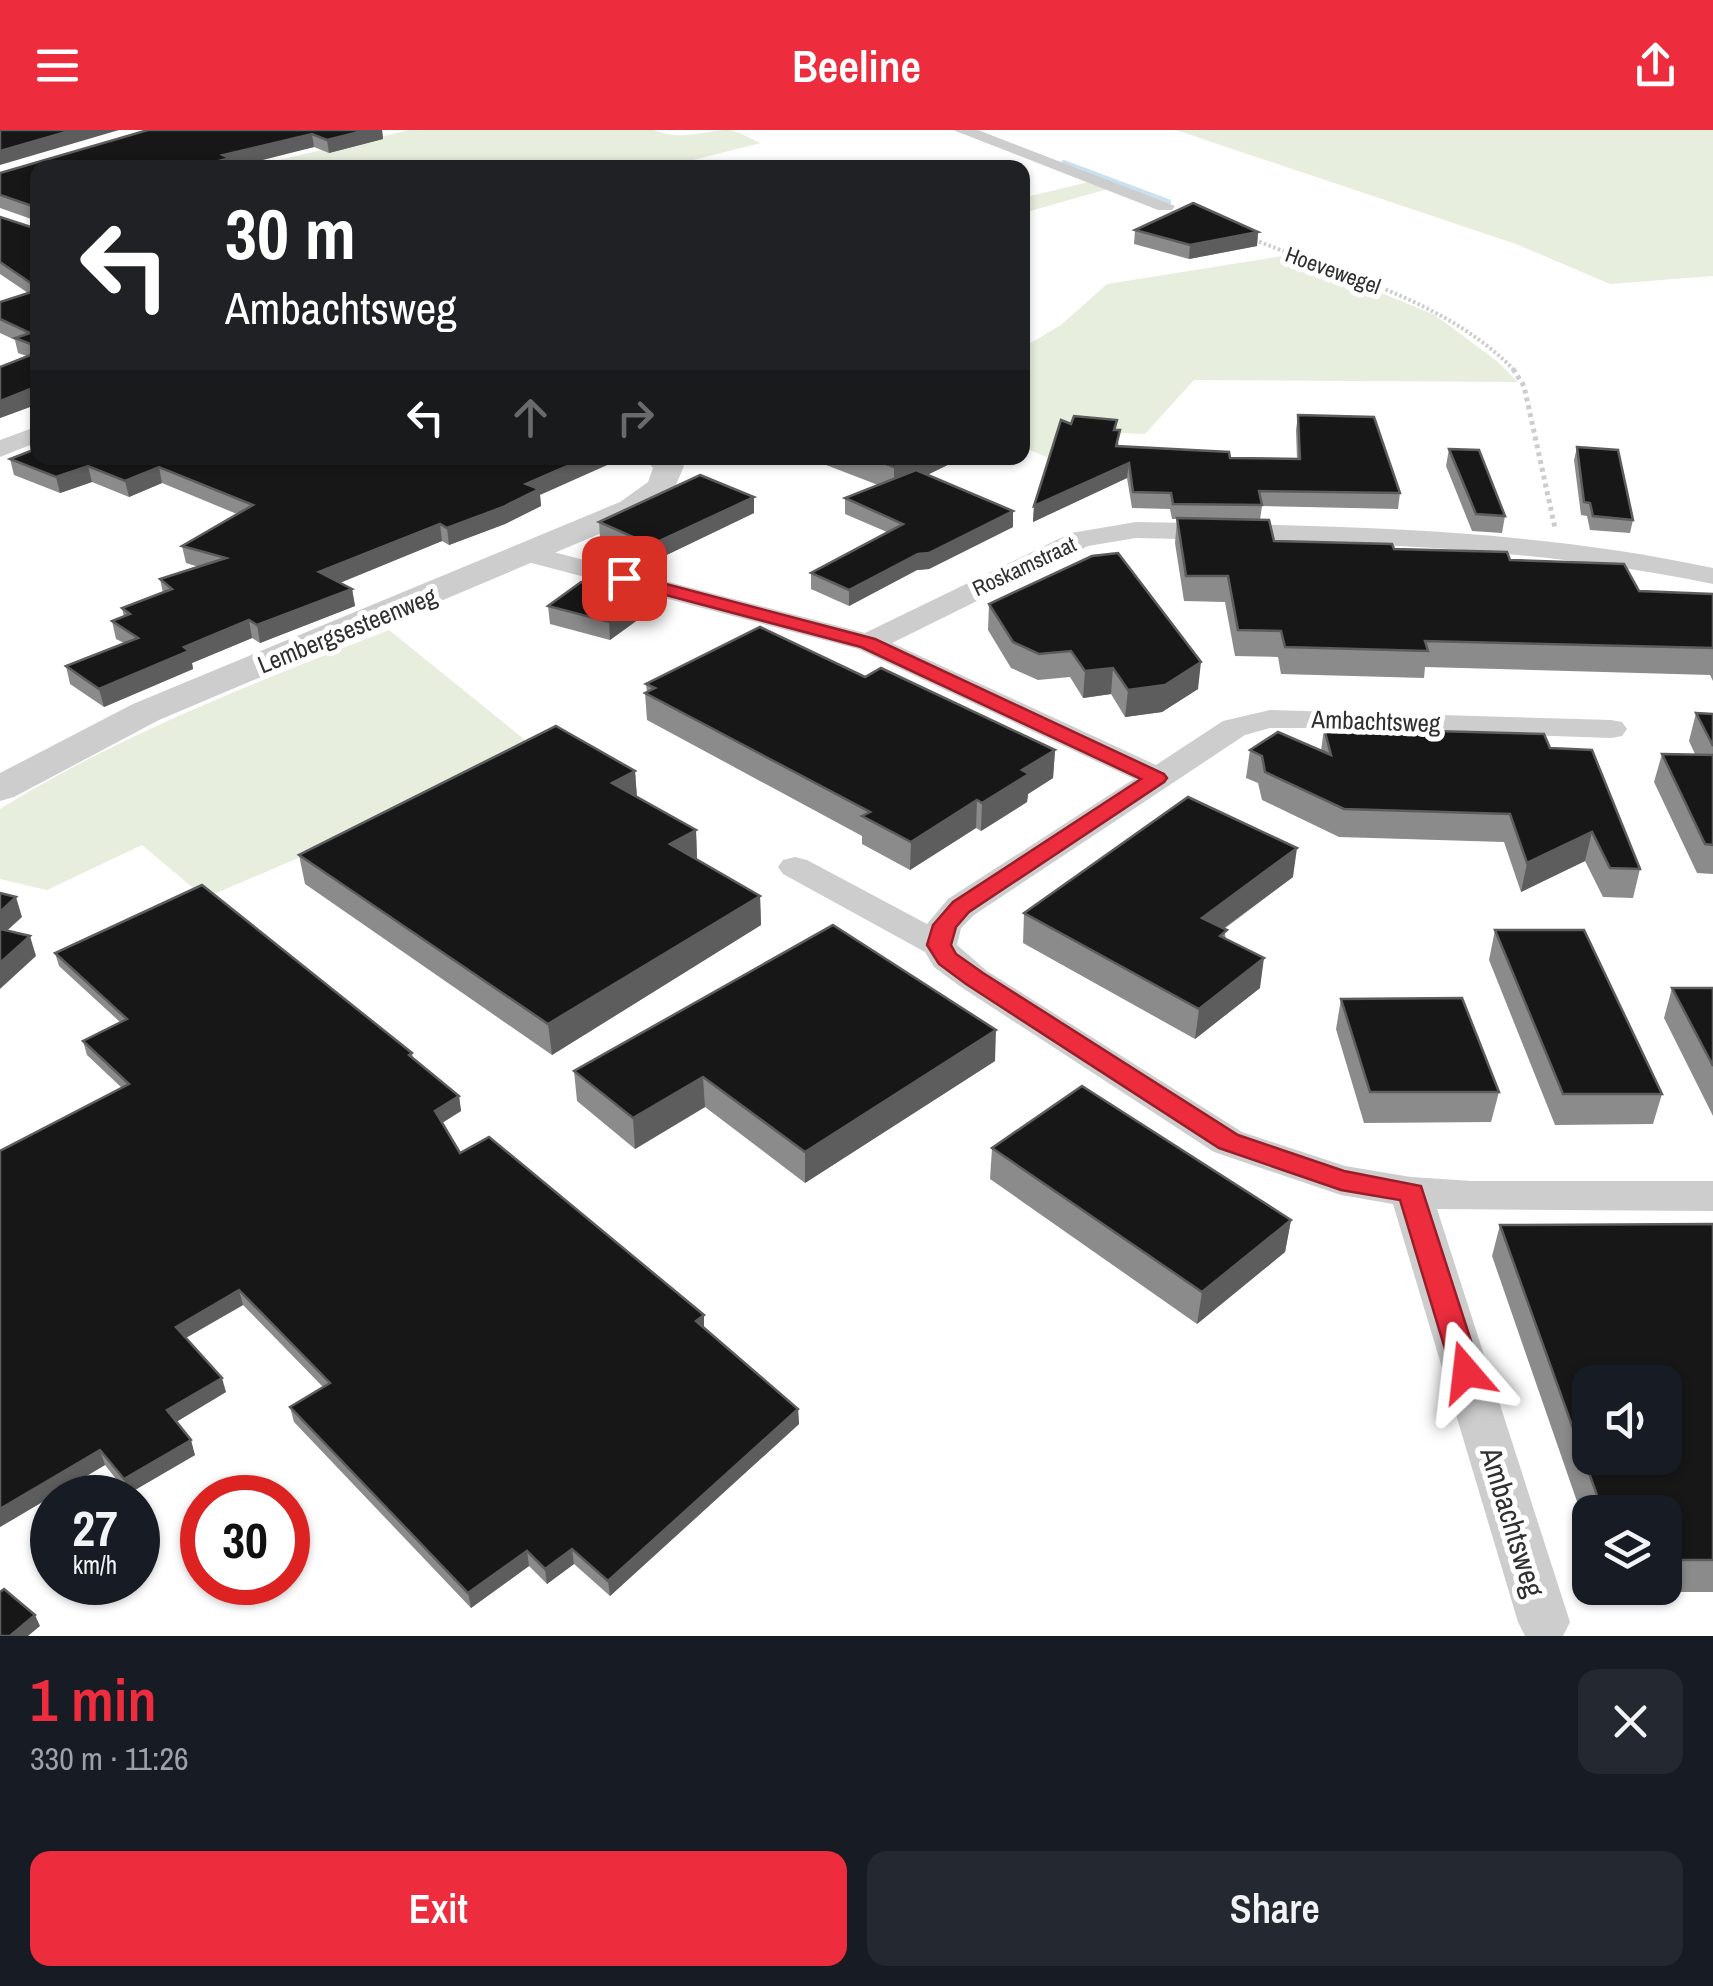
<!DOCTYPE html>
<meta charset="utf-8">
<style>
:root{--surface:#171b24;--page:#242831;--text:#f1f3f6;--muted:#9ea1a6;--accent:#ed2c3d}
body{margin:0;font-family:"Archivo Narrow",sans-serif;background:var(--page);color:var(--text);height:100vh;display:flex;flex-direction:column;font-size:38px;white-space:nowrap}
*{box-sizing:border-box;margin:0}
p{font-size:32px;color:var(--muted)}
.icon{flex:none;width:55px;height:55px;fill:none;stroke:currentColor;stroke-width:2;stroke-linecap:round;stroke-linejoin:round}
.map{position:relative;height:1506px;overflow:hidden}
.panel{display:flex;flex-direction:column;background:var(--surface);flex:1}
.panel>*{flex:none}
.hud{position:absolute;left:30px;top:30px;width:1000px;height:305px;border-radius:20px;box-shadow:0 2px 8px #0004;background:#202124;color:#fff;overflow:hidden}
.buttons{position:absolute;left:1572px;top:1235px;display:grid;gap:20px}
.buttons a{display:grid;place-items:center;width:110px;height:110px;border-radius:20px;background:var(--surface);box-shadow:0 2px 8px #0004;font-size:50px}
.speed{position:absolute;left:30px;top:1345px;display:flex;gap:20px;font-size:50px;font-weight:700;text-align:center}
.speed>*{display:grid;place-content:center;width:130px;height:130px;border-radius:50%;background:var(--surface);box-shadow:0 2px 8px #0004;line-height:1}
.speed small{font-size:25px;font-weight:400}
.speed .limit{border:15px solid #d22;background:#fff;color:#111}
.pin{position:absolute;display:grid;place-items:center;width:85px;height:85px;color:#fff;margin:-42px;border-radius:20px;box-shadow:0 5px 15px #0006}
.me{position:absolute;width:110px;margin:-55px;rotate:343deg;stroke-linejoin:round;filter:drop-shadow(0 0 8px #0008)}
.turn{display:flex;align-items:center;gap:35px;height:210px;padding:0 30px;font-size:45px}
.turn .icon{width:130px;height:130px;stroke-width:2.5}
.turn b{display:block;font-size:70px;line-height:85px}
.lanes{display:flex;align-items:center;height:95px;padding:0 30px;background:#0003;justify-content:center;gap:50px;direction:ltr}
.lanes .off{opacity:.35}
.round{display:grid;place-items:center;flex:none;width:105px;height:105px;border-radius:20px;background:var(--page)}
.overview{display:flex;align-items:center;justify-content:space-between;height:170px;padding:0 30px}
h1{font-size:60px;font-weight:600;line-height:75px;color:var(--accent)}
.action{display:flex;gap:20px;margin-top:auto;padding:20px 30px}
.action a{flex:1;height:115px;border-radius:20px;background:var(--accent);color:#fff;font-size:40px;font-weight:600;line-height:115px;text-align:center}
.action a+a{background:var(--page);color:var(--text)}
header{display:flex;justify-content:space-between;align-items:center;height:130px;padding:0 30px;background:var(--accent);color:#fff;font-size:45px;font-weight:600}
.map>svg:first-child{display:block}
.green{fill:#e7eede}
.lines{fill:none;stroke-linecap:round;stroke-linejoin:round}
.stream{stroke:#cae0ee;stroke-width:6}
.path-far1{stroke:#cdcdcd;stroke-width:4;stroke-dasharray:2.5 2.5;stroke-linecap:butt}
.path{stroke:#cdcdcd;stroke-width:5;stroke-dasharray:4 4;stroke-linecap:butt}
.minor{fill:#cdcdcd;fill-rule:evenodd}
.tertiary{fill:#cdcdcd;fill-rule:evenodd}
.wall{fill:#8b8b8b}
.shaded-wall{fill:#5d5d5d}
.building{fill:#171717;stroke:#5d5d5d;stroke-width:2.5;fill-rule:evenodd}
.route{fill:#ed2c3d;stroke:#9a1d28;stroke-width:2.5}
.labels{text-anchor:middle;dominant-baseline:central;stroke-width:10;stroke-linejoin:round;paint-order:stroke}
.far-street-label{font-size:22px;fill:#303030;stroke:#fff}
.street-label{font-size:25px;fill:#303030;stroke:#fff}
.near-street-label{font-size:30px;fill:#303030;stroke:#fff}
</style>
<header><svg class="icon" aria-label="menu" viewBox="0 0 24 24"><path d="M4 6h16M4 12h16M4 18h16"/></svg>Beeline<svg class="icon" aria-label="share" viewBox="0 0 24 24"><path d="M12 15V3M7 8l5-5 5 5M5 13v7h14v-7"/></svg></header>
<div class="map">
<svg width="1713" height="1506" viewBox="0 0 1713 1506">
<rect width="100%" height="100%" fill="#fff"/>
<g class="green">
<path d="M410 0H654C685 12 700 0 729 0 740 2 751 9 761 13L665 37H247Z"/>
<path d="M1176 0H1713V146L1610 154 1516 114Z"/>
<path d="M1089 52 1108 59 1023 83 1022 68Z"/>
<path d="M1289 125 1435 185 1498 232 1518 252 1194 250 1145 304 1058 300 1051 329 1023 317 1022 218 1061 195 1107 154Z"/>
<path d="M389 500 535 618 477 651 205 768 142 715 47 760 0 749V679C120 604 257 552 389 500Z"/>
</g>
<g class="lines">
<path class="stream" d="M1064 33 1168 72"/>
<path class="path-far1" d="M1250 108C1338 144 1448 170 1516 242"/>
<path class="path" d="M1513 239 1524 256 1555 398"/>
<g class="minor">
<path d="M953 0H978L1175 76 1172 80H1158Z"/>
<path d="M38 296V312L0 327V310Z"/>
<path d="M1136 392C1330 396 1522 397 1713 438V454C1522 414 1330 412 1136 408L1088 416 892 513 1156 635 1223 591 1270 580 1611 590 1622 592 1627 599 1622 606 1611 608 1311 598H1270L1245 605 974 785 961 798 957 815 987 841 1242 1002 1345 1036 1411 1047 1472 1051H1713V1081L1437 1079 1570 1492 1563 1506H1525L1518 1492 1393 1074 1341 1065 1214 1022 961 857 934 837 925 822 783 744 778 737 783 730 795 727 807 730 927 794 948 769 1134 649 858 519 524 431 520 425 534 417 865 503 1071 403Z"/>
</g>
<path class="tertiary" d="M645 328H678L684 336 672 364 642 386 159 590 14 667 0 671V643L133 574 620 372 648 352 653 338Z"/>
</g>
<g class="wall">
<path d="M148 0H383H382L383 9 329 23 314 17 231 36 38 38V274L0 288 27 226 18 223 15 210 0 203V172L28 163 0 144V87L37 99V91L0 78V43Z"/>
<path d="M1135 100 1258 102 1257 116 1189 129 1134 114Z"/>
<path d="M1298 285 1400 363 1398 379 1262 376 1260 390 1274 411 1394 419 1510 430 1639 461 1713 464V551L1710 545 1425 537 1424 548 1281 544 1278 527 1235 526 1225 472 1184 471 1175 413 1177 389H1172L1170 379 1132 378 1127 348 1033 392 1034 376 1117 290 1116 300 1119 317 1230 328 1297 329 1296 300Z"/>
<path d="M1577 317 1633 390 1630 403 1590 400 1587 386 1581 385 1574 330Z"/>
<path d="M38 318 540 365 541 376 505 394 449 415 442 411 340 453 352 459 355 476 260 513 252 508 192 533 193 539 104 577 70 554 66 536 124 513 116 509 112 491 124 487 122 478 163 463 160 449 199 437 186 433 182 416 237 384 162 353 129 367 92 352 60 363 14 345 10 329Z"/>
<path d="M1449 319 1505 386 1502 403 1472 401 1446 336Z"/>
<path d="M808 328H962L927 345 1013 381V397L929 439 917 440 849 476 811 459V443L887 402 845 384V368L878 355Z"/>
<path d="M754 367V383L652 432 600 408 599 392Z"/>
<path d="M642 468 643 486 610 510 550 494 548 476Z"/>
<path d="M989 474 1198 559 1162 582 1125 587 1111 564 1083 568 1070 547 1038 550 1011 538 988 500Z"/>
<path d="M865 547 1055 620 1053 648 1028 664 1027 672 981 701 976 698 910 740 862 714V706L647 590 645 563 647 562 646 554Z"/>
<path d="M1696 583 1713 584V744L1697 743 1654 652 1662 624H1695L1689 611Z"/>
<path d="M1324 598 1550 618 1640 739 1633 768 1603 767 1585 731 1521 762 1504 712 1339 707 1262 670 1258 653 1246 648 1250 620 1321 621Z"/>
<path d="M635 641 637 667 696 700 697 729 760 766 761 795 552 925 305 754 299 725Z"/>
<path d="M1293 747 1224 799 1226 809 1260 858 1195 909 1023 813 1024 783Z"/>
<path d="M1495 800 1662 964 1653 994 1555 995 1489 830Z"/>
<path d="M55 823 412 923 413 928 459 966 461 981 442 993 460 1023 704 1198 798 1279 799 1294 610 1466 574 1434 547 1454 529 1436 471 1478 294 1292 290 1277 323 1257 243 1175 186 1208 226 1262 176 1292 195 1325 128 1364 105 1335 0 1397V1021L122 958 87 925 83 911 120 892 59 836Z"/>
<path d="M1672 858H1713V986L1664 888Z"/>
<path d="M1341 869 1499 962 1491 992 1364 993 1336 899Z"/>
<path d="M995 931 805 1053 705 977 635 1019 577 971 574 941Z"/>
<path d="M992 1018 1291 1090 1285 1122 1197 1194 990 1049Z"/>
<path d="M1713 1094V1462H1609L1607 1458H1665V1382H1590V1409L1492 1126 1500 1095Z"/>
</g>
<g class="shaded-wall">
<path d="M73 0H119L0 35V21Z"/>
<path d="M367 0H383H382L383 9 329 23 327 10Z"/>
<path d="M312 4 314 17 232 38H196L223 25Z"/>
<path d="M1258 102 1257 116 1189 129 1190 115Z"/>
<path d="M38 256V274L0 288V271Z"/>
<path d="M586 328H623L540 365 541 376 505 394 449 415 447 398 526 354Z"/>
<path d="M913 328H962L894 361V337Z"/>
<path d="M1129 333 1127 348 1033 392 1034 376Z"/>
<path d="M88 336 92 352 60 363 56 347Z"/>
<path d="M159 337 162 353 129 367 125 351Z"/>
<path d="M754 367V383L652 432 651 415Z"/>
<path d="M1013 381V397L929 439 917 440 849 476V460L918 424Z"/>
<path d="M440 394 442 411 322 460 319 442Z"/>
<path d="M352 459 355 476 260 513 257 495Z"/>
<path d="M642 468 643 486 610 510 609 492Z"/>
<path d="M249 490 252 508 192 533 193 539 104 577 99 559 184 517Z"/>
<path d="M1201 532 1198 559 1162 582 1125 587 1128 560Z"/>
<path d="M1113 538 1111 564 1083 568 1085 541Z"/>
<path d="M1055 620 1053 648 1028 664 1027 672 981 701 982 673 1022 640Z"/>
<path d="M635 641 637 669 612 653Z"/>
<path d="M977 670 976 698 910 740 911 712Z"/>
<path d="M696 700 697 729 670 714Z"/>
<path d="M1592 702 1585 731 1521 762 1527 733Z"/>
<path d="M1297 718 1293 747 1198 817 1202 788Z"/>
<path d="M760 766 761 795 552 925 548 894Z"/>
<path d="M16 767 22 787 0 807V782Z"/>
<path d="M30 806 36 826 0 859V833Z"/>
<path d="M1264 828 1260 858 1195 909 1199 879Z"/>
<path d="M996 900 995 931 805 1053V1022Z"/>
<path d="M703 947 705 977 635 1019 633 988Z"/>
<path d="M459 966 461 981 437 996 435 981Z"/>
<path d="M1291 1090 1285 1122 1197 1194 1202 1162Z"/>
<path d="M239 1160 243 1175 180 1211 176 1197Z"/>
<path d="M704 1185V1200L696 1191Z"/>
<path d="M222 1248 226 1262 171 1295 167 1280Z"/>
<path d="M798 1279 799 1294 610 1466 608 1451Z"/>
<path d="M191 1310 195 1325 128 1364 124 1349Z"/>
<path d="M100 1320 105 1335 0 1397V1379Z"/>
<path d="M572 1419 574 1434 547 1454 545 1439Z"/>
<path d="M527 1421 529 1436 471 1478 468 1463Z"/>
<path d="M35 1485 40 1496 28 1506H10Z"/>
</g>
<g class="building">
<path d="M0 0H73L0 21Z"/>
<path d="M148 0H367L327 10 312 4 223 25 230 28 196 37 198 38H38V78L0 65V43Z"/>
<path d="M1193 73 1258 102 1190 115 1135 100Z"/>
<path d="M0 87 37 99 38 88V158L0 132Z"/>
<path d="M38 160V217L15 208 30 203 0 189V172Z"/>
<path d="M38 222V256L0 271V237Z"/>
<path d="M1298 285 1374 287 1400 363 1259 361 1262 375 1173 374 1171 363 1133 362 1129 333 1034 376 1061 290 1071 294 1074 286 1117 290 1114 300H1120L1116 316 1229 322 1230 328 1300 329Z"/>
<path d="M1577 317 1618 320 1633 390 1593 386 1590 373 1584 372Z"/>
<path d="M38 318V328H586L526 354 539 359 503 377 447 398 440 394 319 442 352 459 257 495 249 490 184 517 189 521 99 559 66 536 138 508 112 491 130 484 122 478 172 459 160 449 226 428 182 416 253 375 159 337 125 351 88 336 56 347 10 329Z"/>
<path d="M1449 319 1479 320 1505 386 1476 384Z"/>
<path d="M870 328H913L894 337Z"/>
<path d="M916 340 1013 381 929 423 918 424 849 460 811 443 903 394 845 368Z"/>
<path d="M700 345 754 367 651 415 599 392Z"/>
<path d="M1177 388 1269 390 1274 411 1392 414 1394 419 1507 422 1510 430 1624 434 1639 461 1713 464V518L1425 511 1428 521 1285 517 1281 501 1238 500 1228 446H1186Z"/>
<path d="M1118 423 1201 532 1165 555 1128 560 1113 538 1085 541 1071 521 1039 524 1013 512 989 474 1092 426Z"/>
<path d="M581 452 642 468 609 492 548 476Z"/>
<path d="M760 497 865 547 881 538 1055 620 1022 640 1029 644 982 673 977 670 911 712 862 686 870 682 645 563 655 558 646 554Z"/>
<path d="M1696 583 1713 584V616Z"/>
<path d="M556 596 635 641 612 653 696 700 670 714 760 766 548 894 299 725Z"/>
<path d="M1324 598 1544 604 1550 618 1592 620 1640 739 1610 738 1592 702 1527 733 1510 684 1344 679 1265 642 1262 626 1250 620 1278 602 1331 625Z"/>
<path d="M1662 624 1713 625V715L1705 714Z"/>
<path d="M1188 667 1297 718 1202 788 1227 800 1220 806 1264 828 1199 879 1024 783Z"/>
<path d="M202 755 412 923 409 925 459 966 435 981 460 1023 489 1007 704 1185 696 1191 798 1279 608 1451 572 1419 545 1439 527 1421 468 1463 290 1277 330 1253 239 1160 176 1197 222 1248 167 1280 191 1310 124 1349 100 1320 0 1379V1021L129 954 83 911 127 889 55 823Z"/>
<path d="M0 763 16 767 0 782Z"/>
<path d="M833 795 996 900 805 1022 703 947 633 988 574 941Z"/>
<path d="M0 799 30 806 0 833Z"/>
<path d="M1495 800H1584L1662 964H1563Z"/>
<path d="M1672 858H1713V936Z"/>
<path d="M1462 868 1499 962H1370L1341 869Z"/>
<path d="M1082 956 1291 1090 1202 1162 992 1018Z"/>
<path d="M1713 1094V1430H1665V1382H1603L1500 1095ZM1590 1252H1665V1328H1590Z"/>
<path d="M4 1459 35 1485 10 1506H0V1462Z"/>
</g>
<path class="route" d="M624 443 875 509 1164 644 1167 648 1164 652 969 782 956 797 951 815 956 824 983 843 1238 1005 1344 1041 1421 1056 1481 1242 1477 1250 1466 1253 1456 1250 1452 1242 1400 1070 1341 1060 1219 1018 966 854 939 834 927 815 933 795 953 772 1141 649 861 517 617 452V445Z"/>
<g class="labels">
<g class="far-street-label">
<text transform="translate(1333 140) rotate(20)">Hoevewegel</text>
<text transform="translate(1024 436) rotate(-25)">Roskamstraat</text>
</g>
<g class="street-label">
<text transform="translate(347 500) rotate(-22)">Lembergsesteenweg</text>
<text transform="translate(1376 591) rotate(2)">Ambachtsweg</text>
</g>
<g class="near-street-label">
<text transform="translate(1513 1392) rotate(73)">Ambachtsweg</text>
</g>
</g>
</svg>
<div class="buttons">
<a><svg class="icon" aria-label="sound" viewBox="0 0 24 24"><path d="M4 9h4l5-4v14l-5-4H4zM17 9q2 3 0 6"/></svg></a>
<a><svg class="icon" aria-label="layers" viewBox="0 0 24 24"><path d="M12 4l9 5-9 5-9-5zM3 14l9 5 9-5"/></svg></a>
</div>
<div class="speed"><div>27<small>km/h</small></div><div class="limit">30</div></div>
<div class="pin" style="left:624px;top:448px;background:#d93025"><svg class="icon" aria-label="arrive" viewBox="0 0 24 24"><path d="M6 21V4h12l-3 4 3 4H6"/></svg></div>
<svg class="me" style="left:1466px;top:1242px" viewBox="-20 -20 40 40"><path d="M0-17L14 15 0 8-14 15z" fill="#ed2c3d" stroke="#fff" stroke-width="4"/></svg>
<div class="hud">
<div class="turn"><svg class="icon" aria-label="left" viewBox="0 0 24 24"><path d="M17 20v-9H6M10 6l-5 5 5 5"/></svg><div><b>30 m</b>Ambachtsweg</div></div>
<div class="lanes"><svg class="icon" aria-label="left" viewBox="0 0 24 24"><path d="M17 20v-9H6M10 6l-5 5 5 5"/></svg><svg class="icon off" aria-label="ahead" viewBox="0 0 24 24"><path d="M12 20V5M6 11l6-6 6 6"/></svg><svg class="icon off" aria-label="right" viewBox="0 0 24 24"><path d="M7 20v-9h11M14 6l5 5-5 5"/></svg></div>
</div>
</div>
<section class="panel">
<div class="overview"><div><h1>1 min</h1><p>330 m · 11:26</p></div><a class="round"><svg class="icon" aria-label="close" viewBox="0 0 24 24"><path d="M6 6l12 12M18 6L6 18"/></svg></a></div>
<div class="action"><a>Exit</a><a>Share</a></div>
</section>
